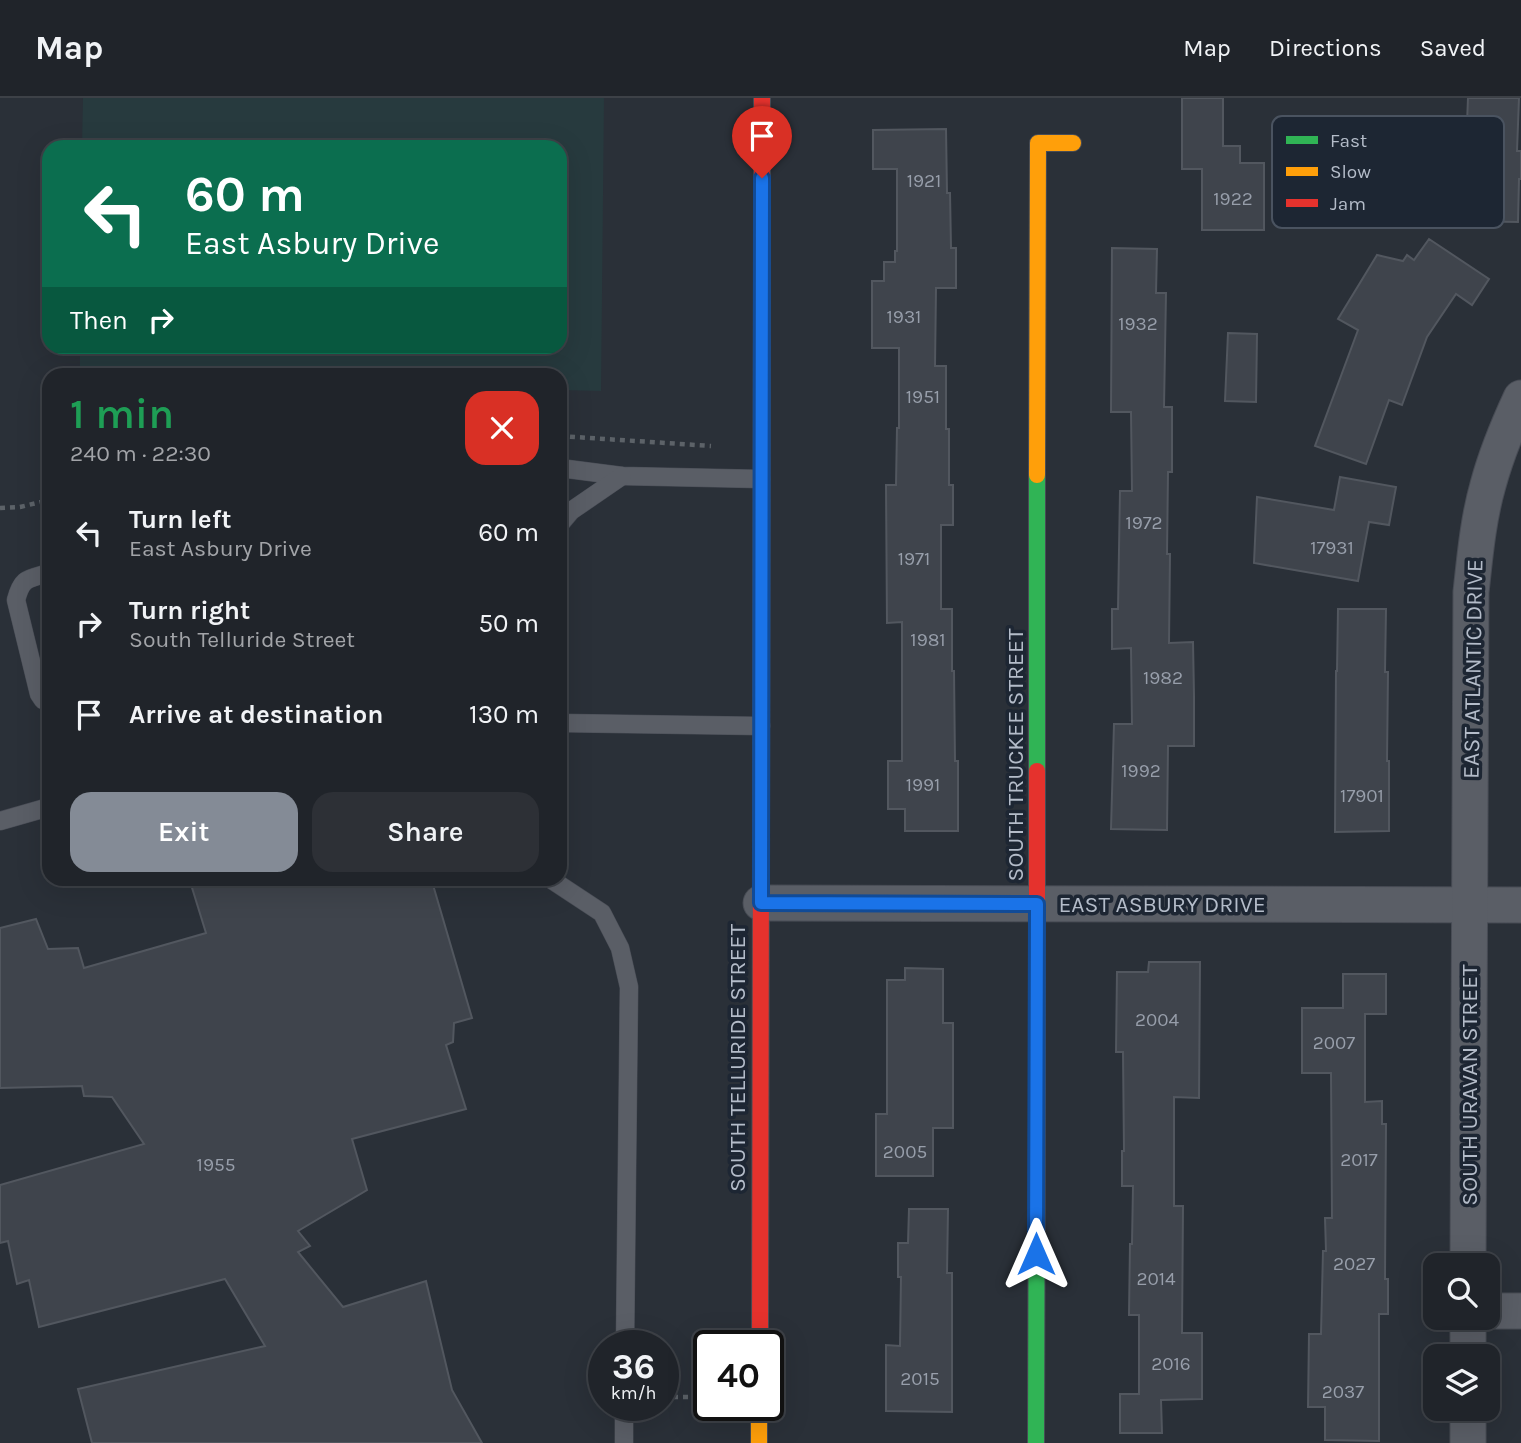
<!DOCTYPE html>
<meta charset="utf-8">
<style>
:root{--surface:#20242a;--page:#2d3036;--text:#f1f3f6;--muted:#a2a4a8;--line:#3d4147;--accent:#848b96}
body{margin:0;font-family:Karla,sans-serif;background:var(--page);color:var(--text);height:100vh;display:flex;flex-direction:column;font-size:26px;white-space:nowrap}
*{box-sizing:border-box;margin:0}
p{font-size:23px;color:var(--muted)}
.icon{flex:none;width:38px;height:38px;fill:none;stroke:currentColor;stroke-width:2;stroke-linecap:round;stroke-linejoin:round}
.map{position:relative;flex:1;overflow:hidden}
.panel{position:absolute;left:42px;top:270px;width:525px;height:518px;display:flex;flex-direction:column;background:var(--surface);border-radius:21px;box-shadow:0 7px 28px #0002,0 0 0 2px var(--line)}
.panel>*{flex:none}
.guide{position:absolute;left:42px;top:42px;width:525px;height:214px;border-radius:21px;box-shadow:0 7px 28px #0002,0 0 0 2px var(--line);background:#0b6e4f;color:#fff;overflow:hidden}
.fabs{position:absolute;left:1423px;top:1155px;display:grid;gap:14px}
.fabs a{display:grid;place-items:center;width:77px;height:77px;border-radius:14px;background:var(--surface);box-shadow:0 7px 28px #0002,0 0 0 2px var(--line);font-size:35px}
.speed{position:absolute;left:588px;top:1232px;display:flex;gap:14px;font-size:35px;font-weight:700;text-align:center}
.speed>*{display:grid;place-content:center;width:91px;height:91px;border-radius:50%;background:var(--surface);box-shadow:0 7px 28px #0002,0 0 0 2px var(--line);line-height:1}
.speed small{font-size:18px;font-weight:400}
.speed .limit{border:4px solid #111;border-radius:10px;background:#fff;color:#111}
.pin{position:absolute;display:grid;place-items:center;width:60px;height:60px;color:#fff;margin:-72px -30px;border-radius:50% 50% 50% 0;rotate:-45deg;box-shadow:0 0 7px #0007}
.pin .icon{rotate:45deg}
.me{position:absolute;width:77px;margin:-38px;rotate:0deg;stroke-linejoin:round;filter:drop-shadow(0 0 5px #0008)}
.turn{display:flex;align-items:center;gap:24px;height:147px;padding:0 28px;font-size:32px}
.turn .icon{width:91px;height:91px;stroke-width:2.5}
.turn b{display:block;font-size:49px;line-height:60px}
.then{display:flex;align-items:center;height:66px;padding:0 28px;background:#0003;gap:14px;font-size:26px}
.round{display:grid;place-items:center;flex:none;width:74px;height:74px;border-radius:21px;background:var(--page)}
.summary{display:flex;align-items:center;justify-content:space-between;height:119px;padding:0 28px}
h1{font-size:42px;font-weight:600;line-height:52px;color:#1e9e55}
.button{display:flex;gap:14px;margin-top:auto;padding:14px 28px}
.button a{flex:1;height:80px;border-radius:21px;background:var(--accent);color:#fff;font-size:28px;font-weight:600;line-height:80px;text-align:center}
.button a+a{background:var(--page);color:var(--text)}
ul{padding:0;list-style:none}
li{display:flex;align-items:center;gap:21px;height:91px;padding:0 28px}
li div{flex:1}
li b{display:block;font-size:26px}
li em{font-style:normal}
header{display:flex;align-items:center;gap:42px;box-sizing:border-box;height:98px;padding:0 35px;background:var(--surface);border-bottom:2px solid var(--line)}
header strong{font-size:33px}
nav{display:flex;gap:38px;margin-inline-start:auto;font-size:24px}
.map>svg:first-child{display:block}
.green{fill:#273a3e}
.building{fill:#3f444c;stroke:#52575f;stroke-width:2}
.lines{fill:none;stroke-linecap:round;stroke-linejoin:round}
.lane-casing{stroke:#484c55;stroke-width:19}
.street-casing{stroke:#484c55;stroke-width:37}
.fast-casing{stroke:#484c55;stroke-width:18}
.slow-casing{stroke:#484c55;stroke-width:18}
.jam-casing{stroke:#484c55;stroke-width:18}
.path{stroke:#5c6268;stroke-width:4.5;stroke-dasharray:5 5;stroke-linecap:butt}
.lane{stroke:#5a5e66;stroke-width:18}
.street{stroke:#5a5e66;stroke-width:35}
.fast{stroke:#30b455;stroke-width:16}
.slow{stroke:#ff9f0a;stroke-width:16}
.jam{stroke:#e5322d;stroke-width:16}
.route-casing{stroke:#114b97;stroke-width:18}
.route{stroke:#1a73e8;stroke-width:12}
.labels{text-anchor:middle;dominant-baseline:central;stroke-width:7;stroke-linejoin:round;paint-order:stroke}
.number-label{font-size:19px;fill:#979eaa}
.street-label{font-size:23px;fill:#b4bcc9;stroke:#1d2633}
.key{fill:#1d2633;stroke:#4a5360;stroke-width:2}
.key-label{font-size:19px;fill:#b4bcc9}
</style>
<header>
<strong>Map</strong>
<nav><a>Map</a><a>Directions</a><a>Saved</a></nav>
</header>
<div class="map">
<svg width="1521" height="1345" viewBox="0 0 1521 1345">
<rect width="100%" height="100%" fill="#2a3038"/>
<path class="green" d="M83 0H604L601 293 560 292V276H80V249L560 248V49H82Z"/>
<g class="building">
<path d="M1182 0H1223V48H1240V65H1264V132H1202V71H1182Z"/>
<path d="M1468 0H1519L1517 53H1521V81H1519L1518 124 1463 123 1464 89 1469 83 1443 82 1444 51H1466Z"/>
<path d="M946 31 947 95H950L951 150H956V190H936L935 268H946V331H949V387H953V427H941V511H952V573H954L955 663H958V733H905V711H888V663H902V524L887 525 886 387H896L897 330H899V250H872V183H884V164H895V153H897V71H873V32Z"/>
<path d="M1429 141 1489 181 1472 207 1456 196 1427 239 1402 307 1389 302 1366 366 1315 348 1358 232 1338 221 1377 157 1403 163 1407 157 1414 162Z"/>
<path d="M1112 150 1157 151 1156 195H1166L1164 309H1172V374H1168L1167 456H1170L1169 545 1193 544 1194 598V648H1168L1167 732 1111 731 1114 626H1132L1131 550 1112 551V511H1118L1120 393H1132L1131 314H1111Z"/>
<path d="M1228 235 1257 236 1256 304 1225 303Z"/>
<path d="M1340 379 1396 389 1389 427 1369 424 1358 483 1254 465 1257 399 1334 412Z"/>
<path d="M1338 511H1386L1385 574H1388L1387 663H1389V733L1335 734 1336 573H1337Z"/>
<path d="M189 780H431L472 920 454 925 453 944 446 947 466 1011 352 1041 367 1092 298 1133 310 1148 298 1154 343 1209 426 1183 452 1292 482 1345H92L78 1291 265 1248 225 1181 39 1229 29 1182 17 1186 8 1143 0 1145V1087L144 1046 112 999 84 998 82 988 0 990V830L36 821 48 851 78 850 84 870 206 835Z"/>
<path d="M1149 864H1200L1199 1000 1174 999V1108H1183L1182 1235H1202V1301L1161 1302 1162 1335H1120V1296H1139V1217H1129L1130 1146H1132L1133 1088H1122V1053H1124L1123 954H1116L1117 874H1148Z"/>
<path d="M905 870 943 871V925H953V1030H933V1078H876V1016H887V882H905Z"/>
<path d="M1343 876H1386V916H1365V1004L1382 1003V1026H1386L1385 1181H1388V1216H1379V1343L1325 1342V1309H1308L1309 1236H1321L1323 1153H1326L1325 1120H1332L1331 975H1302V910H1343Z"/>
<path d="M909 1111H948L947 1175H952V1314L886 1313V1247L900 1248 901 1179H898V1145H908Z"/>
</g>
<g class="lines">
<defs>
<g id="lane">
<path d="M560 370 622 378 761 381"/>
<path d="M560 426 571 413 622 378"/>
<path d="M49 475C28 481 22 479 16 502L39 596 43 602 49 603"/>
<path d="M560 625 761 628"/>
<path d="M0 723 49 709"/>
<path d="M549 780 602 815 620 850 629 889 625 1248"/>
<path d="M624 1345V1307"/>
</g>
<g id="street">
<path d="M761 805 1521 807"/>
<path d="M1468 1167 1471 494C1475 458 1478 422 1488 387 1496 357 1508 328 1521 300"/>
<path d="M1488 1213H1521"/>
<path d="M1468 1258V1220"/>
<path d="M1468 1345V1311"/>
</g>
<g id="fast">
<path d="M1037 673V377"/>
<path d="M1036 1345 1037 995"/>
</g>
<g id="slow">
<path d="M1037 377 1038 45H1073"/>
<path d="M761 748 762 180"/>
<path d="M759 1307V1345"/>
</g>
<g id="jam">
<path d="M762 180V0"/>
<path d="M1037 995V673"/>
<path d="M760 1248 761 748"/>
</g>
</defs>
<use href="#lane" class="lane-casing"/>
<use href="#street" class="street-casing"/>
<use href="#fast" class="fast-casing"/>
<use href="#slow" class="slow-casing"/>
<use href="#jam" class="jam-casing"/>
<g class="path">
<path d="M560 338 711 348"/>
<path d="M0 410 20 409 49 402"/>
<path d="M663 1299H703"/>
</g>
<use href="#lane" class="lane"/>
<use href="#street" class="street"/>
<use href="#fast" class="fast"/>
<use href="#slow" class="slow"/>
<use href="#jam" class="jam"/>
</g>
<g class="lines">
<defs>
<path id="route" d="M762 80 761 805 1037 806 1036 1156"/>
</defs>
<use href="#route" class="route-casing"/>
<use href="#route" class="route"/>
</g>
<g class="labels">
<g class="number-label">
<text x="924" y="83">1921</text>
<text x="1233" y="101">1922</text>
<text x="904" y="219">1931</text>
<text x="1138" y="226">1932</text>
<text x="923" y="299">1951</text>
<text x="1144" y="425">1972</text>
<text x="1332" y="450">17931</text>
<text x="914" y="461">1971</text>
<text x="928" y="542">1981</text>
<text x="1163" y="580">1982</text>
<text x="1141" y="673">1992</text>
<text x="923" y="687">1991</text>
<text x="1362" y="698">17901</text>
<text x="1157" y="922">2004</text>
<text x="1334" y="945">2007</text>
<text x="905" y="1054">2005</text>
<text x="1359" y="1062">2017</text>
<text x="216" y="1067">1955</text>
<text x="1354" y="1166">2027</text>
<text x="1156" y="1181">2014</text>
<text x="1171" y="1266">2016</text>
<text x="920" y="1281">2015</text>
<text x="1343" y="1294">2037</text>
</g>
<g class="street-label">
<text transform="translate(1473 571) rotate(-89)">EAST ATLANTIC DRIVE</text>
<text transform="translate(1015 657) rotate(-90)">SOUTH TRUCKEE STREET</text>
<text x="1162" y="806">EAST ASBURY DRIVE</text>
<text transform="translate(737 960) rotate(-90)">SOUTH TELLURIDE STREET</text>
<text transform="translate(1469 987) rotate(-90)">SOUTH URAVAN STREET</text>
</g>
</g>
<rect x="1272" y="18" width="232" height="112" rx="10" class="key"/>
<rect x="1286" y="38" width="32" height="8" fill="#30b455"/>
<rect x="1286" y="69" width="32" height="9" fill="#ff9f0a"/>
<rect x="1286" y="101" width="32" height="8" fill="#e5322d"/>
<g class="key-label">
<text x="1330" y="49">Fast</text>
<text x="1330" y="80">Slow</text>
<text x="1330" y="112">Jam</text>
</g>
</svg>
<div class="fabs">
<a><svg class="icon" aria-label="search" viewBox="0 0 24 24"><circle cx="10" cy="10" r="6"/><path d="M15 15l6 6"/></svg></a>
<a><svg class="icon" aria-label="layers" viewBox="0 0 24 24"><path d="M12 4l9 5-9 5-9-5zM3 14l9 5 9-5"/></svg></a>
</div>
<div class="speed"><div>36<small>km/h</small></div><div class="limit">40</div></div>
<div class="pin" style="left:762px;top:80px;background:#d93025"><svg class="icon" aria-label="arrive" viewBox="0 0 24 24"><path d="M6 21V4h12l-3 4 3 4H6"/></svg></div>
<svg class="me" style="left:1036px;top:1156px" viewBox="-20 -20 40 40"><path d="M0-17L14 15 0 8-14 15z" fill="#1a73e8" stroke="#fff" stroke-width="4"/></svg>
<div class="guide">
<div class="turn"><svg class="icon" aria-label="left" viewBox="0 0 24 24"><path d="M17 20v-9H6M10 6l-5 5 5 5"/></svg><div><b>60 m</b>East Asbury Drive</div></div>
<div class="then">Then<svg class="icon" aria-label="right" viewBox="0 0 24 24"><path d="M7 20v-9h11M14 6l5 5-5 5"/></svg></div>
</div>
<section class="panel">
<div class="summary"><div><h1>1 min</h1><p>240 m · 22:30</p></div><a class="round" style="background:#d93025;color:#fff"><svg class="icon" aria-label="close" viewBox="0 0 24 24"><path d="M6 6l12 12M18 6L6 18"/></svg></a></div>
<ul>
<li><svg class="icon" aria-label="left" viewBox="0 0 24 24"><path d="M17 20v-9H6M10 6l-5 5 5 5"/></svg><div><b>Turn left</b><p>East Asbury Drive</p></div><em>60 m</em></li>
<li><svg class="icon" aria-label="right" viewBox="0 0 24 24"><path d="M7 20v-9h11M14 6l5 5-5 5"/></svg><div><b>Turn right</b><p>South Telluride Street</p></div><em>50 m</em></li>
<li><svg class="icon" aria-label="arrive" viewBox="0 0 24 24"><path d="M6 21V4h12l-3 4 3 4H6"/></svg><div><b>Arrive at destination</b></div><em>130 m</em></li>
</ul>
<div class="button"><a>Exit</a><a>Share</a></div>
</section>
</div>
